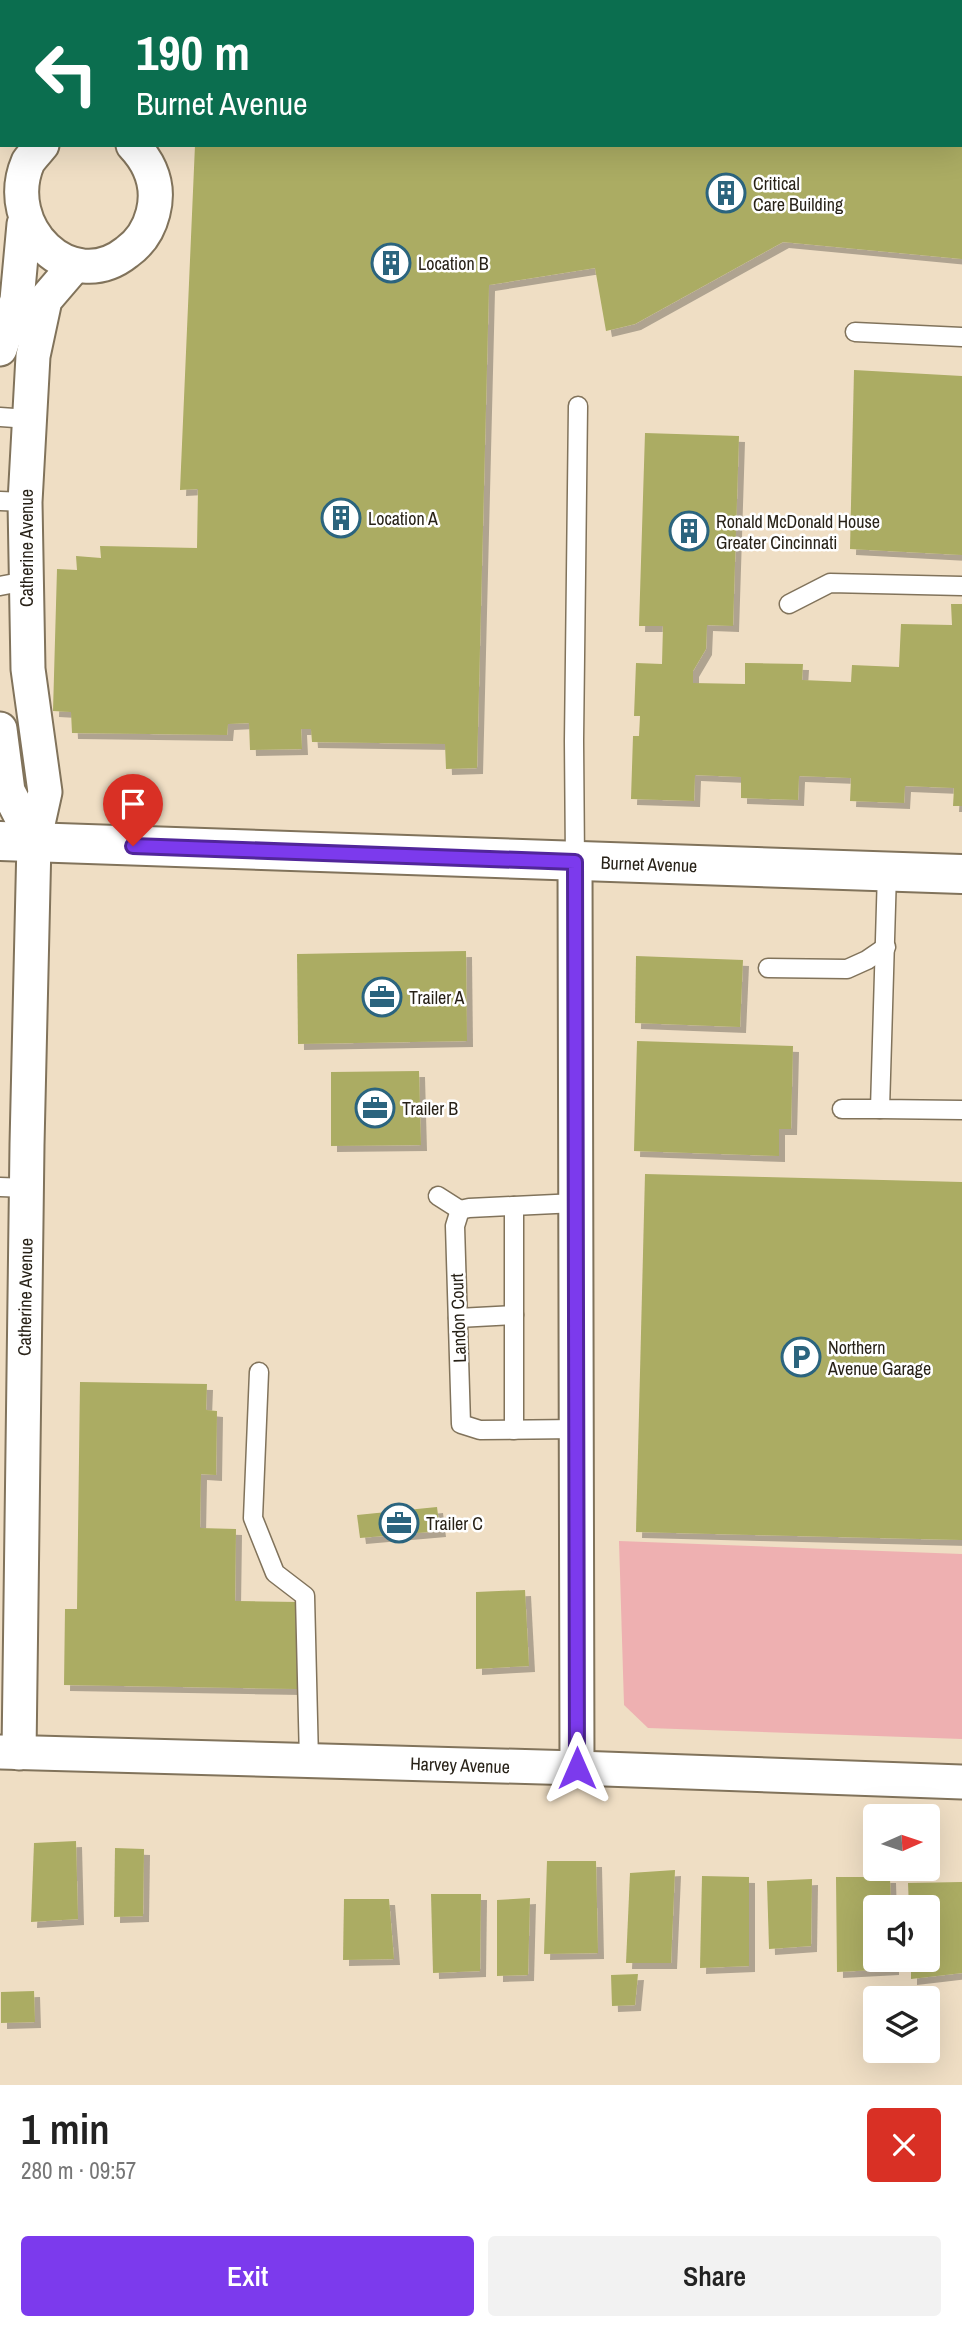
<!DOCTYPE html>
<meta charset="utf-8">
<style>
:root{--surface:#fff;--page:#f2f2f2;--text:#222;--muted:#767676;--accent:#7c3aed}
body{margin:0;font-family:"Archivo Narrow",sans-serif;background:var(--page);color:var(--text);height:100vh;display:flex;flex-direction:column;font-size:26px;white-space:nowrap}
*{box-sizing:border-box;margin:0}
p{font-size:23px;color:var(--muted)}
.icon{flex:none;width:38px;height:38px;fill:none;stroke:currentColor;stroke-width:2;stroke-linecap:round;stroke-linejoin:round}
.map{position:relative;height:2085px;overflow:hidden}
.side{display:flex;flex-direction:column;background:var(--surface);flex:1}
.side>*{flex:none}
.banner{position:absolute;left:0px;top:0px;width:962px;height:147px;box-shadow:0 7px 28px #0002;background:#0b6e4f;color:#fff;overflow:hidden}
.needle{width:46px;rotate:87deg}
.fabs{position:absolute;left:863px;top:1804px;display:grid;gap:14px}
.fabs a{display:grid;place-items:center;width:77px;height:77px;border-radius:7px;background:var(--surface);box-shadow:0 7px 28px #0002;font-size:35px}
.pin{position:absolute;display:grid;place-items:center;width:60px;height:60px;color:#fff;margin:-72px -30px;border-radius:50% 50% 50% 0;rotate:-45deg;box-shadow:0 0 7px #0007}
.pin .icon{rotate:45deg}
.me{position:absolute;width:77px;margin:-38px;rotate:0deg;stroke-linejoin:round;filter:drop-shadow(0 0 5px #0008)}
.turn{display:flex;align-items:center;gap:24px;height:147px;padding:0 21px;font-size:32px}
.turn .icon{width:91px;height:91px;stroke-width:2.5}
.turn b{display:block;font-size:49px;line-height:60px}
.round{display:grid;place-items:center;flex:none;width:74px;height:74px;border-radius:7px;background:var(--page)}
.summary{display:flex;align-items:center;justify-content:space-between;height:119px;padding:0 21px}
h1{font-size:42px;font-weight:600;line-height:52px}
.action{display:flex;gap:14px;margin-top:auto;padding:14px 21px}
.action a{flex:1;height:80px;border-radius:7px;background:var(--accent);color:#fff;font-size:28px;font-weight:600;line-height:80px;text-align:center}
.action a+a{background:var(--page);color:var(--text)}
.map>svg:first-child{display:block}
.green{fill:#eeb0b1}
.building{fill:#abac63;filter:url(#shadow)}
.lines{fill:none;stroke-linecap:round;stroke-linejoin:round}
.service-casing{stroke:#81735b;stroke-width:21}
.minor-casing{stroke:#81735b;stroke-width:37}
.tertiary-casing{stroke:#81735b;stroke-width:42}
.service{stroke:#fff;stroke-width:18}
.minor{stroke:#fff;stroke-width:33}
.tertiary{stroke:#fff;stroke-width:38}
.route-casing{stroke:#51269a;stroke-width:18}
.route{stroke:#7c3aed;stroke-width:12}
.labels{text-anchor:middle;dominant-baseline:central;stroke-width:5;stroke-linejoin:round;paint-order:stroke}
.poi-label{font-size:18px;fill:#282218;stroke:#fff;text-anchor:start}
.street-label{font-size:18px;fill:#282218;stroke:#fff}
</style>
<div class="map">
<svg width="962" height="2085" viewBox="0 0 962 2085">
<defs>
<filter id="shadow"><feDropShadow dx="6" dy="6" stdDeviation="0" flood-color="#0004"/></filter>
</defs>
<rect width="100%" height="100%" fill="#efdec4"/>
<path class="green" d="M619 1541 962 1554V1739L648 1728 624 1705Z"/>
<g class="building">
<path d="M195 145H962V259L783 242 635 324 606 331 595 268 489 285 477 768 446 769 445 744 312 742 311 729H301L302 749 250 750 249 723 228 724 227 735 72 733 71 712 53 711 57 569 77 570 76 556 101 558 100 546 197 548 198 489 180 490Z"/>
<path d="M854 370 962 376V555L850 549Z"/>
<path d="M645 433 739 436 733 626 707 625 706 649 693 671V683L745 684V663L803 664 802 680 851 682 852 665 899 667 901 624 952 625 951 604H962V806H953L954 788 905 786 904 803 850 801 851 778 799 776 798 800 741 798V777L695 775 694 801 631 799 633 736H639L640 716H634L636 663 662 664 663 626H639Z"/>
<path d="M466 951 467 1041 298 1044 297 954Z"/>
<path d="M636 956 743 960 740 1027 635 1023Z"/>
<path d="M637 1041 793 1046 791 1129H779V1156L634 1151Z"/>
<path d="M419 1071 421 1145 331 1146V1072Z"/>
<path d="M645 1174 962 1182V1540L636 1532Z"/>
<path d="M80 1382 207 1384 206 1410 217 1411 216 1475 201 1474 200 1528 236 1529 235 1601 298 1602 297 1689 64 1685 65 1609H77Z"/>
<path d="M437 1507 440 1531 360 1538 357 1515Z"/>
<path d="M525 1590 529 1666 476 1669V1592Z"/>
<path d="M76 1841 78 1919 31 1922 34 1843Z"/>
<path d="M115 1848 144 1849 143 1916 114 1917Z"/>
<path d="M547 1861H596L598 1953 544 1954Z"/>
<path d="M675 1870 671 1963H626L630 1873Z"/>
<path d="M702 1876 749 1877V1966L700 1968Z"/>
<path d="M836 1877H890L891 1908H875V1960H893V1969L837 1972Z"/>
<path d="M812 1879 811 1946 769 1949 767 1881Z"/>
<path d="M962 1882V1973L911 1979V1960H928V1908H909L908 1883Z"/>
<path d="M431 1894H481L480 1971 433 1973Z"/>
<path d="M530 1898 528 1975 497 1976V1900Z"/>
<path d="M344 1899H389L394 1959 343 1960Z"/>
<path d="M638 1974 635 2005 612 2006 611 1975Z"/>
<path d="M34 1991 35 2022 1 2023V1992Z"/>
</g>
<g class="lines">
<defs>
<g id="service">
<path d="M855 332 962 337"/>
<path d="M0 417 29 419"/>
<path d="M0 501 25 502"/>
<path d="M0 586 26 581"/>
<path d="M789 604 830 583 962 586"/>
<path d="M575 862 574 741 578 406"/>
<path d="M887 872 880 1109 962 1110"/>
<path d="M768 968 847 969 867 960 886 947"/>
<path d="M842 1109H880"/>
<path d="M0 1187 27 1188"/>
<path d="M438 1196 460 1210"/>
<path d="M576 1203 469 1208 460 1210 455 1226 461 1424 480 1430 578 1429"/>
<path d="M514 1206V1430"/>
<path d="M458 1318 514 1315"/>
<path d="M259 1372 253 1518 275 1573 305 1596 309 1761"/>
</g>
<g id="minor">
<path d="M42 145C38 150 32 156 28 162 0 227 71 297 127 252 141 242 149 229 153 213 160 186 151 164 133 145"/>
<path d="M0 349 17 300 24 224"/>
<path d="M0 729 8 791 34 842"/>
<path d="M575 862 577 1768"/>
<path d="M0 1752 577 1768 962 1782"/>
<path d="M19 1753 27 1145 34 842 45 792 28 669 25 502 33 356 45 300 75 265"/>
</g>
<path id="tertiary" d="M0 841 962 874"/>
</defs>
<use href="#service" class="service-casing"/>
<use href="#minor" class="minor-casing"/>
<use href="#tertiary" class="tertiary-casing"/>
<use href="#service" class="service"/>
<use href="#minor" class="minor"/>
<use href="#tertiary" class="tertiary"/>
</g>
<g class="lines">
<defs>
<path id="route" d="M133 846 575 862 577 1768"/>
</defs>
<use href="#route" class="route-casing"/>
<use href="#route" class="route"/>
</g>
<defs>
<symbol id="building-ring" viewBox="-11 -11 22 22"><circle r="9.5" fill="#fff" stroke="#2b647e" stroke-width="1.5"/><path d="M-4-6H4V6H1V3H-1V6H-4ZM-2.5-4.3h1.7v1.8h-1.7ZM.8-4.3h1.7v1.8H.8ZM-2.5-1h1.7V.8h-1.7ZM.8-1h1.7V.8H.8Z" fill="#2b647e"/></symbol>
<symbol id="office-ring" viewBox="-11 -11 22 22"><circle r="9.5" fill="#fff" stroke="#2b647e" stroke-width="1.5"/><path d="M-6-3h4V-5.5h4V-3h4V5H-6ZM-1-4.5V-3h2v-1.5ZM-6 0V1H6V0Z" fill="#2b647e"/></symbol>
<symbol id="parking-ring" viewBox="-11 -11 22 22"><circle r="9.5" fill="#fff" stroke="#2b647e" stroke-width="1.5"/><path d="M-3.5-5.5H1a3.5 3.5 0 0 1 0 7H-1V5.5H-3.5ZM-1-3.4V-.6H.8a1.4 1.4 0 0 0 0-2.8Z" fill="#2b647e"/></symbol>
</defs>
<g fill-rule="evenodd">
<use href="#building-ring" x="704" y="171" width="44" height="44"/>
<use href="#building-ring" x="369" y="241" width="44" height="44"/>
<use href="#building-ring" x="319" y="496" width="44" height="44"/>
<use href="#building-ring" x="667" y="509" width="44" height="44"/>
<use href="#office-ring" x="360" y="975" width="44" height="44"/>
<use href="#office-ring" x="353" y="1086" width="44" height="44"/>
<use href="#parking-ring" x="779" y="1335" width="44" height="44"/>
<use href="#office-ring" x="377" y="1501" width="44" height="44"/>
</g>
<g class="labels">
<g class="poi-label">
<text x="753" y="183">Critical<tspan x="753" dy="21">Care Building</tspan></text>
<text x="418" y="263">Location B</text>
<text x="368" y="518">Location A</text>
<text x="716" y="521">Ronald McDonald House<tspan x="716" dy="21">Greater Cincinnati</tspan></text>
<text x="409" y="997">Trailer A</text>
<text x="402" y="1108">Trailer B</text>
<text x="828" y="1347">Northern<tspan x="828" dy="21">Avenue Garage</tspan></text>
<text x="426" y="1523">Trailer C</text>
</g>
<g class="street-label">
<text transform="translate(26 548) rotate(-90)">Catherine Avenue</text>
<text transform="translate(649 864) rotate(2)">Burnet Avenue</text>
<text transform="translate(25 1297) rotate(-89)">Catherine Avenue</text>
<text transform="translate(458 1318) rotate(-92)">Landon Court</text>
<text transform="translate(460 1765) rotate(2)">Harvey Avenue</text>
</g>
</g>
</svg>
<div class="fabs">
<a><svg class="needle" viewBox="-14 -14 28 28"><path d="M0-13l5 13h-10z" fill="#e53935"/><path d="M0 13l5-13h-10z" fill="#767676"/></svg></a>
<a><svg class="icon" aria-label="sound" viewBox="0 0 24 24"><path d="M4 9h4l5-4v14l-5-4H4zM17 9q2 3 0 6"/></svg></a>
<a><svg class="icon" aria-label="layers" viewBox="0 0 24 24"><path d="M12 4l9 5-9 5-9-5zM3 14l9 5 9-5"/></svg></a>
</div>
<div class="pin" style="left:133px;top:846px;background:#d93025"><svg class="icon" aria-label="arrive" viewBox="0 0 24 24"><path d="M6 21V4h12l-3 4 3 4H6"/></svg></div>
<svg class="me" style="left:577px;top:1768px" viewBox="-20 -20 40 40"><path d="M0-17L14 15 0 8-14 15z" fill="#7c3aed" stroke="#fff" stroke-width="4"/></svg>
<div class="banner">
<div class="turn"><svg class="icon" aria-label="left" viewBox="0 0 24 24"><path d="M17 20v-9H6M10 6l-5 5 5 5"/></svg><div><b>190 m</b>Burnet Avenue</div></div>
</div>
</div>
<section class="side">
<div class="summary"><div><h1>1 min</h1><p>280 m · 09:57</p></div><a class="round" style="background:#d93025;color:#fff"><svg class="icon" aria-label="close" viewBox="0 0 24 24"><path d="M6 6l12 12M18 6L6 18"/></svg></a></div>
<div class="action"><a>Exit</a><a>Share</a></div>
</section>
